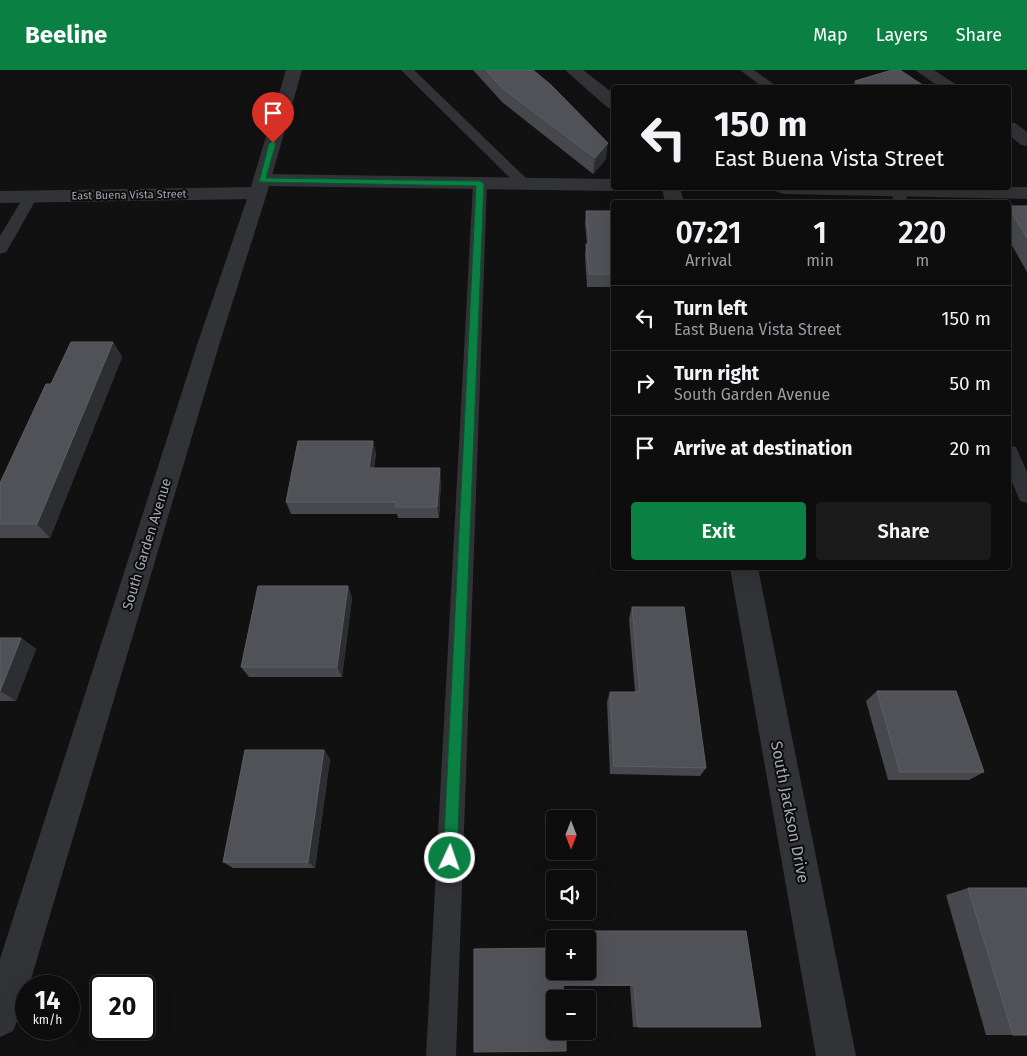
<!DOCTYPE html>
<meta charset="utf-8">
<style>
:root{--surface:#0d0d0e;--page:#1b1b1c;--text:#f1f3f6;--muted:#9a9c9e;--line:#2d2d2e;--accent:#0b8043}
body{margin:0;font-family:"Fira Sans",sans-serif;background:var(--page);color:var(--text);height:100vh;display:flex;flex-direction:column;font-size:19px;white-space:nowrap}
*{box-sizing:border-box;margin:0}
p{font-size:16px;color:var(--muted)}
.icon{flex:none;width:28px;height:28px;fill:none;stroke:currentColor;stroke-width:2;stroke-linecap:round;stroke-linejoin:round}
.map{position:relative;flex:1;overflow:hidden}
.sheet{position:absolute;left:611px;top:130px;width:400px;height:370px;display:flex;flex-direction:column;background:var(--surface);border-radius:5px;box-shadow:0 5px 20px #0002,0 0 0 1px var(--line)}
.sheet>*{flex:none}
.top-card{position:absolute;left:611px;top:15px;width:400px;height:105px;border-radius:5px;box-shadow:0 5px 20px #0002,0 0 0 1px var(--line);background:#0d0d0e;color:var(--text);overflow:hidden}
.needle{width:32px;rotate:180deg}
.controls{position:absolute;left:546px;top:740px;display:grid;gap:10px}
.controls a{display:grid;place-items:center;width:50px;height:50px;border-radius:5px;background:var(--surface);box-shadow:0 5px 20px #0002,0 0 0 1px var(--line);font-size:25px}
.speed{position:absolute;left:15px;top:905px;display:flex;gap:10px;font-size:25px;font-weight:700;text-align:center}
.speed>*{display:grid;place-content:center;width:65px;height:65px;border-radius:50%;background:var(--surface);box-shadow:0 5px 20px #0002,0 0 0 1px var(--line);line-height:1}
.speed small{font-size:12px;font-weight:400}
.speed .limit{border:2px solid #111;border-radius:8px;background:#fff;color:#111}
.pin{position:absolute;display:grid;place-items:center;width:42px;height:42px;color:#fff;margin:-51px -21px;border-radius:50% 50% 50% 0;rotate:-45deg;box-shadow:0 0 5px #0007}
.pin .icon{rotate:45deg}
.me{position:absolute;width:55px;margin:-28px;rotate:3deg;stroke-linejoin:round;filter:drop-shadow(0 0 4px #0008)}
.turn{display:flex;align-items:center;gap:18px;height:105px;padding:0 20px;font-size:22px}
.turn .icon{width:65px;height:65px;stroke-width:2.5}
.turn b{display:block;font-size:35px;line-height:42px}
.eta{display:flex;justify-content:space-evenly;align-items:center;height:85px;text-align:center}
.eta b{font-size:30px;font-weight:600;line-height:35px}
.cta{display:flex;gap:10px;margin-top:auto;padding:10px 20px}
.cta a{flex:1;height:58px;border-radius:5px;background:var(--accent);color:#fff;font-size:20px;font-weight:600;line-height:58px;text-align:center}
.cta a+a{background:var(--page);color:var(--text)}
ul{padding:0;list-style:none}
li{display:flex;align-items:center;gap:15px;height:65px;padding:0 20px;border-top:1px solid var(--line)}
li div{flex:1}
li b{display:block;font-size:19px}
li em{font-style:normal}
header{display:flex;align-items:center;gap:30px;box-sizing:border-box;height:70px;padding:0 25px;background:var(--accent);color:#fff}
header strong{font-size:24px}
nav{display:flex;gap:28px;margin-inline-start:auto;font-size:18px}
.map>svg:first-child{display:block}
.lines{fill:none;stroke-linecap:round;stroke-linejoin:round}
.service{fill:#323337;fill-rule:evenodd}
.minor{fill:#323337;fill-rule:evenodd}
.tertiary{fill:#323337;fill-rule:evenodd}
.wall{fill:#47484d}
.shaded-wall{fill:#2d2e31}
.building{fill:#515258;stroke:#5e5f66}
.route{fill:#0b8043;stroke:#07532c}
.labels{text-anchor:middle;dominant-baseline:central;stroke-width:4;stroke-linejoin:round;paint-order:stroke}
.far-street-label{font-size:11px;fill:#a3a6b2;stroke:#0c0c0d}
.street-label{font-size:14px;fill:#a3a6b2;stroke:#0c0c0d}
.near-street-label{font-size:16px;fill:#a3a6b2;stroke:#0c0c0d}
</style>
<header>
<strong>Beeline</strong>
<nav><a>Map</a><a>Layers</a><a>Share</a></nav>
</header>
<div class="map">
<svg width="1027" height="986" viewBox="0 0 1027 986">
<rect width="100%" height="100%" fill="#111112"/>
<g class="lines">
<g class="service">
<path d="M401 0H414L529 111 531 114 529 117H519Z"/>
<path d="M740 0H754L779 18H764Z"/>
<path d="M480 110 485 111 487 114 456 986H426L473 114 475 111Z"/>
<path d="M888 118H902L909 132H895Z"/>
<path d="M31 122 36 123 38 126 8 179 6 182 0 184V166L26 123Z"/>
<path d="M1009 375 1016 377 1027 402V433L1020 431 1009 405Z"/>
</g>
<g class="minor">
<path d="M565 0H583L614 24V39L608 38Z"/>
<path d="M915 0H934L961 18H941Z"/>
<path d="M1009 52 1015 53 1027 62V76L1021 75 1009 65Z"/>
<path d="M262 104 614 109V118H622L614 121 262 116 255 114 253 110 255 106Z"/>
<path d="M258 117 265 119 267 123 265 127 258 129 0 133V121Z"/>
<path d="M1027 117V129L784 124 777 122 775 118Z"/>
<path d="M662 118H680L684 132H665Z"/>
<path d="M730 498H758L856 986H816Z"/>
</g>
<path class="tertiary" d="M286 0H302L267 123 219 275 29 916H26C26 932 19 947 13 961L0 967V889L197 275 249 123Z"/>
</g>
<g class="wall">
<path d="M473 0H533L606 89 593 104 502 32Z"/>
<path d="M855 11 927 18H852Z"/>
<path d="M1009 136H1027V202L1009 170Z"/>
<path d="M586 141H614V217H587L585 186 586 174H587L585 153Z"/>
<path d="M113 272 122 287 50 468H0V413L51 314Z"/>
<path d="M373 371 376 384 374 398 441 411 439 448H398L397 444H291L286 432Z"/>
<path d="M348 516 352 528 342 607H249L241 597Z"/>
<path d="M632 537 706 698 700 706 610 704 607 632 610 622H635L629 549Z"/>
<path d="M0 568H21L36 579 16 631H0Z"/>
<path d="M877 621 984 702 969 710H888L866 631Z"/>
<path d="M324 680 330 689 315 798H233L223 792Z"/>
<path d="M968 818 1027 965H986L946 825Z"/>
<path d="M590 861 761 957H633L630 916H563L474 879 588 901 587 864Z"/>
</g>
<g class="shaded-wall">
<path d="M608 73 606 89 593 104 595 88Z"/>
<path d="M113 272 122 287 50 468 37 454Z"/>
<path d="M373 371 376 384 372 411 369 398Z"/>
<path d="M440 398 441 411 439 448 437 437Z"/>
<path d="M348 516 352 528 342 607 337 597Z"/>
<path d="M21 568 36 579 16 631 0 621Z"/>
<path d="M324 680 330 689 315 798 308 792Z"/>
</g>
<g class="building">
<path d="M486 0H533L551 15 608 73 595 88 501 17Z"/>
<path d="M892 0H900L927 18H864L855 11Z"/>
<path d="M1009 136H1027V168L1009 138Z"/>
<path d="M586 141H614V204H589L586 174H589Z"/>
<path d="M71 272H113L37 454H0V413L46 314H51Z"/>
<path d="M298 371H373L369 398H440L437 437H396V432H286Z"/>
<path d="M258 516H348L337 597H241Z"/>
<path d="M632 537H684L706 698 614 696 610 622H640Z"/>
<path d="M0 568H21L0 621Z"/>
<path d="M877 621H956L984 702H900Z"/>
<path d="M245 680H324L308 792H223Z"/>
<path d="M968 818H1027V965H1013Z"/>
<path d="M590 861H746L761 957H638L634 915H563L564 929H555V961H566V981L474 982V879L555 878V901H588V877H590Z"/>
</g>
<path class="route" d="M273 71 276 73 266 108 480 111 484 114 457 788 455 793 450 795 445 793 443 788 476 116 259 112 269 73Z"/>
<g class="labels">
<g class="far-street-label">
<text transform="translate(129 125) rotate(-1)">East Buena Vista Street</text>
</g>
<g class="street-label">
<text transform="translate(147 474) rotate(-73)">South Garden Avenue</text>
</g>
<g class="near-street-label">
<text transform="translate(790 742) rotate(79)">South Jackson Drive</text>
</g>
</g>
</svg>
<div class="controls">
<a><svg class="needle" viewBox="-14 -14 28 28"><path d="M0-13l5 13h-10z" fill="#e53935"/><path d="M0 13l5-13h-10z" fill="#9a9c9e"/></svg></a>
<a><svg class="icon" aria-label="sound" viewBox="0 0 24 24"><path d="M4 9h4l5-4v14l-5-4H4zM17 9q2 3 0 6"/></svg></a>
<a>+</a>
<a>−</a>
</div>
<div class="speed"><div>14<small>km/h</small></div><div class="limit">20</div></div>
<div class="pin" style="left:273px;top:73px;background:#d93025"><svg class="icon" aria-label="arrive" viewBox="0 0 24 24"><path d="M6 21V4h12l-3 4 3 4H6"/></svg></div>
<svg class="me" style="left:450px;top:788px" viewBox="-20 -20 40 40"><circle r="17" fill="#0b8043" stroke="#fff" stroke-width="3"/><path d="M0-11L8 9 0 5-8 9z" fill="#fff"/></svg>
<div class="top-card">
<div class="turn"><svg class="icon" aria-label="left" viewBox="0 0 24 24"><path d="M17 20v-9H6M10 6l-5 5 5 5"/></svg><div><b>150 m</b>East Buena Vista Street</div></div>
</div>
<section class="sheet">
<div class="eta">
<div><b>07:21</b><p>Arrival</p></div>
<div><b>1</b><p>min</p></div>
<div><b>220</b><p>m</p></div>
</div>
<ul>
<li><svg class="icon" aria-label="left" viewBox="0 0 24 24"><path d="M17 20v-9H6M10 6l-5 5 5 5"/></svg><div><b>Turn left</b><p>East Buena Vista Street</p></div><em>150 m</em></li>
<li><svg class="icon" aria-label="right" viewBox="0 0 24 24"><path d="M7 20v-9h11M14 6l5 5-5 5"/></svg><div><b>Turn right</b><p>South Garden Avenue</p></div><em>50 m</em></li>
<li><svg class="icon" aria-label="arrive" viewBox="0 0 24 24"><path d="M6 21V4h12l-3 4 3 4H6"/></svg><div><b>Arrive at destination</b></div><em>20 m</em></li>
</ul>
<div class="cta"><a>Exit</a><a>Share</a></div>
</section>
</div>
